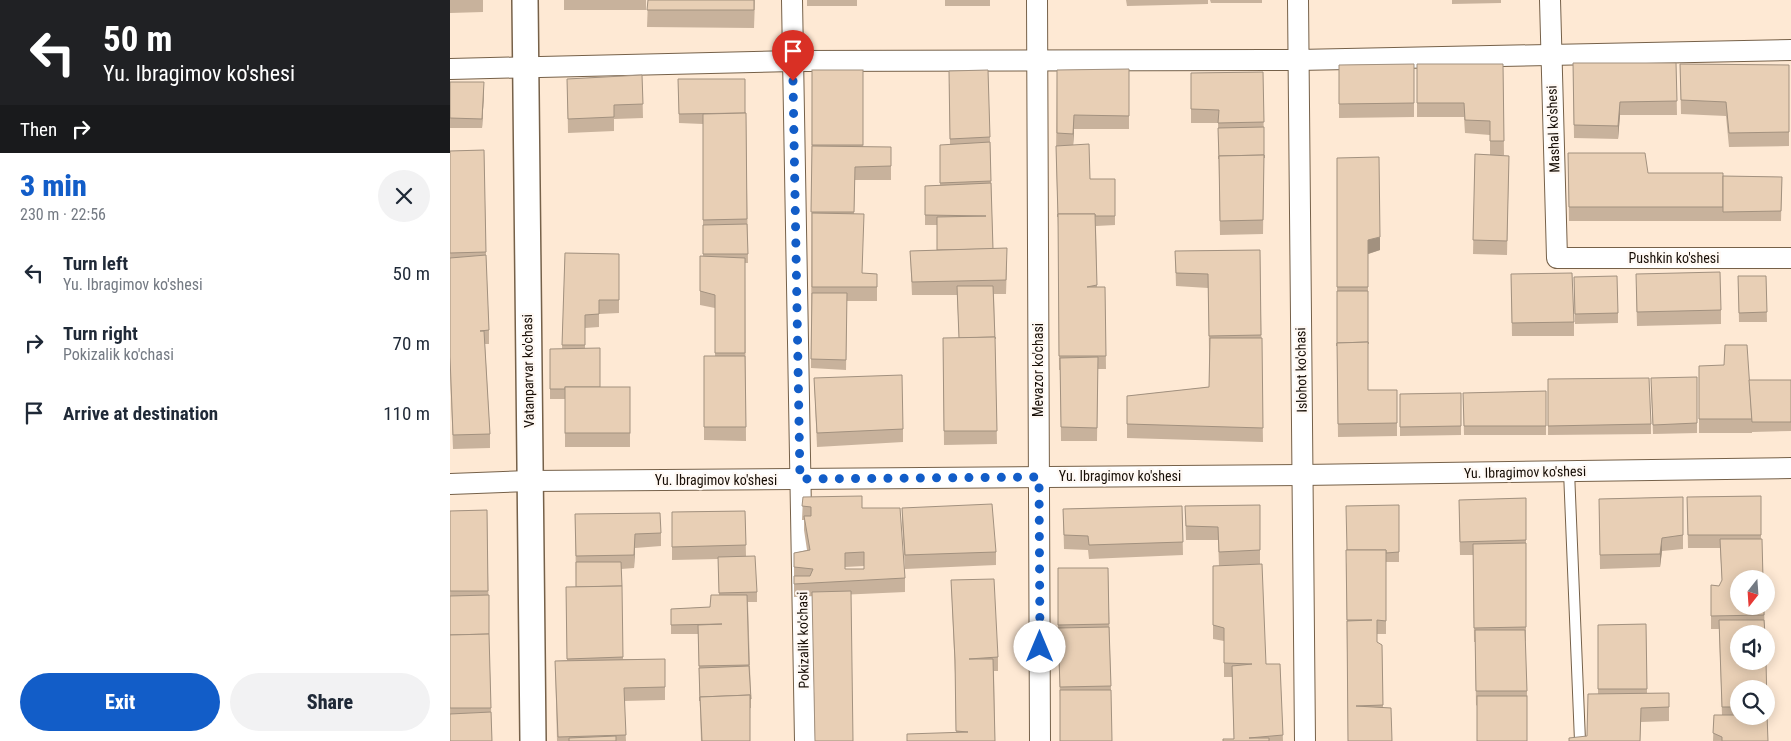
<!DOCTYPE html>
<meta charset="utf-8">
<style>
:root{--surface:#fff;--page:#f2f2f3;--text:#1f2937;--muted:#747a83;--accent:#125dc8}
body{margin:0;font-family:"Roboto Condensed",sans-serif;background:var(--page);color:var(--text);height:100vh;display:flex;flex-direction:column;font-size:19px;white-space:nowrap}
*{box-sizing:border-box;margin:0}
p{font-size:16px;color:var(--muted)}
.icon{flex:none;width:28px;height:28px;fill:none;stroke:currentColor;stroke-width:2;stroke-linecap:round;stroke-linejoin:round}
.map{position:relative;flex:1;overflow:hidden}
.side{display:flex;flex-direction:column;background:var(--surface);width:450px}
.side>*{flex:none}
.guide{background:#202124;color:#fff;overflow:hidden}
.needle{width:32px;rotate:197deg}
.fabs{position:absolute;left:1280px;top:570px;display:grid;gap:10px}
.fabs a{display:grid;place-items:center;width:45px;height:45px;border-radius:50%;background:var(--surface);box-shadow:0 2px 12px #0003;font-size:25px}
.pin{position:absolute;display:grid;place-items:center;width:42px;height:42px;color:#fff;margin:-51px -21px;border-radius:50% 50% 50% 0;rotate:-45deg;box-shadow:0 0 5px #0007}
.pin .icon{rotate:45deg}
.me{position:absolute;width:55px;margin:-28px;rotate:0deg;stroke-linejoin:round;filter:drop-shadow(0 0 4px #0008)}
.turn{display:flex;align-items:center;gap:18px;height:105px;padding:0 20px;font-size:22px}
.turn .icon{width:65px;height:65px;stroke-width:2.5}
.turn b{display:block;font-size:35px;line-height:42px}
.then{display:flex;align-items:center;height:48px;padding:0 20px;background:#0003;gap:10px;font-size:19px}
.round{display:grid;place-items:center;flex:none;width:52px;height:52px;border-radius:26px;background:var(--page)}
.overview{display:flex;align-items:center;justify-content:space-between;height:85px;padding:0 20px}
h1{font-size:30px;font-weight:800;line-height:38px;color:var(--accent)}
.primary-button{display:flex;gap:10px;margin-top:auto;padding:10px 20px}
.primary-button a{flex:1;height:58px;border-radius:30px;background:var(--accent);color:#fff;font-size:20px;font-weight:800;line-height:58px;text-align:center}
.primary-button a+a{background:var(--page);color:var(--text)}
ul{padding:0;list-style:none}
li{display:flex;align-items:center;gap:15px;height:70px;padding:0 20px}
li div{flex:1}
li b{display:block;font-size:19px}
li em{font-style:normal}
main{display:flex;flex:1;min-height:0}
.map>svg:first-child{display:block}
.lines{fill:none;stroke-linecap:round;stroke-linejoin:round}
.service-casing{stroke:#766149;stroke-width:12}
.minor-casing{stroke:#766149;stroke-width:22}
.tertiary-casing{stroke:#766149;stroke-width:28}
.service{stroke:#fff;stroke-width:10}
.minor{stroke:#fff;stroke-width:20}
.tertiary{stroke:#fff;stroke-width:25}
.wall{fill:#c8b29c;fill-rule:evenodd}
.shaded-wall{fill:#a2917f}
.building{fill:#e8cfb5;stroke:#a2917f;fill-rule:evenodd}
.route{stroke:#125dc8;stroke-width:9;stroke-dasharray:0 16.2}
.labels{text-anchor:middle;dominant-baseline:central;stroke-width:4.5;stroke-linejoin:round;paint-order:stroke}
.street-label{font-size:14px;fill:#170e06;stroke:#fff9f4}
</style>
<main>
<section class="side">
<div class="guide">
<div class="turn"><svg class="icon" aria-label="left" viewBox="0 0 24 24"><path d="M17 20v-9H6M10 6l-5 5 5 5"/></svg><div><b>50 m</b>Yu. Ibragimov ko'shesi</div></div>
<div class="then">Then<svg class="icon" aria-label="right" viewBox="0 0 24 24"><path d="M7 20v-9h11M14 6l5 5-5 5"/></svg></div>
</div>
<div class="overview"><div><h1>3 min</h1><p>230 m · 22:56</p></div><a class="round"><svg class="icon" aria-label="close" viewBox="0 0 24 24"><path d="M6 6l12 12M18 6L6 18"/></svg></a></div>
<ul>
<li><svg class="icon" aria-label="left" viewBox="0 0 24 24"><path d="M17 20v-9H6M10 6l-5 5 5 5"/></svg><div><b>Turn left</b><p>Yu. Ibragimov ko'shesi</p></div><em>50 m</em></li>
<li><svg class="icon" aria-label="right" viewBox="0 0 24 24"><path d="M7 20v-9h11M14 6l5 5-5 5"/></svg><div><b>Turn right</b><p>Pokizalik ko'chasi</p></div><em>70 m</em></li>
<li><svg class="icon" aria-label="arrive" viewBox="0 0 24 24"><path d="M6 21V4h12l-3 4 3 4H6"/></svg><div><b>Arrive at destination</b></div><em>110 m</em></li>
</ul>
<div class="primary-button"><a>Exit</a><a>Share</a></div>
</section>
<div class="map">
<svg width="1341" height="741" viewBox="0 0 1341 741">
<rect width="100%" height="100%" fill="#fee9d4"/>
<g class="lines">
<defs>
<path id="service" d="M1119 471 1130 741"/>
<g id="minor">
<path d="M342 0 355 741"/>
<path d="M587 0 590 741"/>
<path d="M848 0 855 741"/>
<path d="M1100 0 1107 258H1341"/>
<path d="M0 69 343 61 848 60 1341 50"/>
<path d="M0 484 79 481 852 475 1341 468"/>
</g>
<path id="tertiary" d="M75 0 83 741"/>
</defs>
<use href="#service" class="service-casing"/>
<use href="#minor" class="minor-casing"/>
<use href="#tertiary" class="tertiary-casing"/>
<use href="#service" class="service"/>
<use href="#minor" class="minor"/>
<use href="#tertiary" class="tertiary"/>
</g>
<g class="wall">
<path d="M0 0H33V12L0 13Z"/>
<rect x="114" y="0" width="82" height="10"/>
<path d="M198 0H305L304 28 197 27Z"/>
<rect x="357" y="0" width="50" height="6"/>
<rect x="495" y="0" width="45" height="6"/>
<path d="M676 0H758V4L677 6Z"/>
<path d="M760 0H812V3H761Z"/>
<path d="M1002 0H1051V3L1002 4Z"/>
<path d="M1123 63H1226L1227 115H1170L1168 139 1124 138Z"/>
<path d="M964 64V117L889 118V65Z"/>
<path d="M967 64H1053L1054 155H1040V135L1015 133 1014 117H967Z"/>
<path d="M1230 64 1339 65V146L1279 147 1276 116 1231 114Z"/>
<path d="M679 69V129H624L623 145 640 179H665V225L646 226 647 287H655L656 369H648L647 441H611L610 370H609L608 227 606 155 607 70Z"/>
<path d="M362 70H413V147H441V180H405L404 214 412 273 427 274V301H397L396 370 361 368Z"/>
<path d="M538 70 543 249 557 262 556 294H544L547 444 494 445 493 338H509L507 295H462L460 251 487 250V225H475V186L490 185V145H500L499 84Z"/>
<path d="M813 72 814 158 813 234 770 235 768 123H741V73Z"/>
<path d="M192 75 193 118 164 119V131L118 133 117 79Z"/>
<path d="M228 79 296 113 298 263H295L296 441 254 440V356H265V308L250 305V256H253V124L229 123Z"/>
<path d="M0 82 34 92 32 128H0Z"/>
<path d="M34 150 36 256 39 330V344H35L40 434V448L3 449 0 371V151Z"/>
<path d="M1118 153 1198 173 1273 176 1332 177 1331 221H1119Z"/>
<path d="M1025 154 1059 156 1057 255 1023 254Z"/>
<path d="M887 158 930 250 918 254V390H947V436L888 437 887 355Z"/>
<path d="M810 250 813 442 677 438V396L759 387V350L758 288 726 286 725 251Z"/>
<path d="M115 253 169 254V313L149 314V327L135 328V349L150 387H180V447H115V399H100V359L112 349Z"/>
<path d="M1061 274 1124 322V336H1062Z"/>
<path d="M1288 276H1316L1317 322H1289Z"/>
<path d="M1124 277 1168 313V323L1125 324Z"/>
<path d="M1186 287 1271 310V324L1187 326Z"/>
<path d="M1249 366 1299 380H1341V431L1302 432V433H1249Z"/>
<path d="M1247 377V433L1203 434 1201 387Z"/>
<path d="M364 378 453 429V442L367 447Z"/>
<path d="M1098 379 1201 424V434L1098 435Z"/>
<path d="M1096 391V435H1014L1013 393Z"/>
<path d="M1011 393V435L950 436V394Z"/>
<path d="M1311 496V539L1314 606 1318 741H1263L1264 715H1272L1269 629H1261V585L1269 586 1272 581 1270 548H1238L1237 497ZM1289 689H1316V716H1289Z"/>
<path d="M353 497 412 508 455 578V592L344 597V553L357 550 354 530V520H352ZM414 566V569H395V567Z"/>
<path d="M1233 497V549L1212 551 1210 567 1150 569 1149 499Z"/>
<path d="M1076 498V641H1075L1077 691V741L1026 705 1025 642H1024L1023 555H1010L1009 514V500Z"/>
<path d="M810 505V564L769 566 768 540H736L735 506Z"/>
<path d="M949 505V562H936V634H927V642L932 645 933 708 898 741 896 564Z"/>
<path d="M732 506 733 555 639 559 638 550 614 549 613 509Z"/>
<path d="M452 508 546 552V565L455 569 452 522Z"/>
<path d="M37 510 39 634 42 741H0V511Z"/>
<path d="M295 511 296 556 307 592V602H298L301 699V708H300V741H251L249 676 248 634H221V609L260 607 269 595 268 559 222 560V512Z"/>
<path d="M125 514 211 533V546L185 548 184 568 171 569 173 659H215V700L174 701 176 741H107L105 661 117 660 116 587H126Z"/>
<path d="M763 566 816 664H830L833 741H773L784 739 782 677H774V641L763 639Z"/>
<path d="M608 568H658L661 690 610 700 608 642Z"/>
<path d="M501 580 548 657V671H544L545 741 506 733 505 674Z"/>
<path d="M1196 624 1197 693H1219V721L1191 722 1190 741 1137 736 1148 694V625Z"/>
</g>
<g class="shaded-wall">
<path d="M34 82V92L32 128V119Z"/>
<path d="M1170 102V115L1168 139V126Z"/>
<path d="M624 115V129L623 148V134Z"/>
<path d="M930 237V250L918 254V240Z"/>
<path d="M185 534V548L184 568V555Z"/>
<path d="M1212 538V551L1210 567V554Z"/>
</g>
<g class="building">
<path d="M198 0H304V10H197Z"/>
<path d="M1123 63H1226L1227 101 1170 102 1168 126 1124 125Z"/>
<path d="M964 64V103L889 104V65Z"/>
<path d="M967 64H1053L1054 141H1040V121L1015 120 1014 103H967Z"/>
<path d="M1230 64 1339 65V132L1279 133 1276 102 1231 100Z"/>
<path d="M679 69V116L624 115 623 134 607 133V70Z"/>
<rect x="362" y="70" width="51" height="75"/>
<path d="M538 70 540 137 500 139 499 71Z"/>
<path d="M813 72 814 122 768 123 769 110 741 109V73Z"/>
<path d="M192 75 193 104 164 105V117L118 119 117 79Z"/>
<path d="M228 79H295V113L229 114Z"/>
<path d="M0 82H34L32 119 0 118Z"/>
<path d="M296 113 297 219 253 220V114Z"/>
<path d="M814 127V158V155L769 156V159L768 128Z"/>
<path d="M540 142 541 181 490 183V145Z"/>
<path d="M639 144 640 179H665V216H645V214H608V217L606 146Z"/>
<path d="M362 146 441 147V166L405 167 404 212H361Z"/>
<path d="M34 150 36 252 0 253V151Z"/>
<path d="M1118 153H1195L1198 173H1273V207H1119Z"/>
<path d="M1025 154 1059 156 1057 241 1023 240Z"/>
<path d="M814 155 813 220 770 221 769 156Z"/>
<path d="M929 157 930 237 918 240V287H887V158Z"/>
<path d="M1273 176 1332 177 1331 211 1273 212Z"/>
<path d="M541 183 543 249 487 250V217L536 216 475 215V186Z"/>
<path d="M362 213 414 214 412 273 427 274V287H362Z"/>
<path d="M608 214H645L647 285 637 287H655L656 356H609Z"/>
<path d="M297 224 298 254H253V225Z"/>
<path d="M557 248 556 280 462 282 460 251Z"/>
<path d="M810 250 811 335 759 336 758 274 726 273 725 251Z"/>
<path d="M115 253 169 254V300H149V314L135 315V345H112Z"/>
<path d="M36 255 39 330 30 331H34L40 434 3 435 0 357V258Z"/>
<path d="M250 256 295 258V353H265V295L250 291Z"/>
<path d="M1270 272 1271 310 1187 312 1186 274Z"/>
<path d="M1122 273 1124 322 1062 323 1061 274Z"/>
<path d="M1167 276 1168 313 1125 314 1124 277Z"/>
<path d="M1288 276H1316L1317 312 1289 313Z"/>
<path d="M507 286H543L545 339V337L509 338Z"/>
<path d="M887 291H918V344V342L887 343V346Z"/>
<path d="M362 293H397L396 360 361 359Z"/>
<path d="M545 337 547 431H494L493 338Z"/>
<path d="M760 338H812L813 428 677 424V396L759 387Z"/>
<path d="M918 342V390H947V423L888 424 887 343Z"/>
<path d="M1275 345H1297L1302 419H1249V366L1274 365Z"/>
<path d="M150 348V387H115V389H100V349Z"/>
<path d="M254 356H295L296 427H254Z"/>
<path d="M648 357 647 428 611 427 610 358Z"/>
<path d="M452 375 453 429 367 433 364 378Z"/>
<path d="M1247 377V423L1203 425 1201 378Z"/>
<path d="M1199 378 1201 424 1098 426V379Z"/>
<path d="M1299 380H1341V422H1302Z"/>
<rect x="115" y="387" width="65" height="46"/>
<path d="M1096 391V426H1014L1013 393Z"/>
<path d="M1011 393V426L950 427V394Z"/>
<path d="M412 496V508H450L455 578 344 584V576H360L363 569 344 567V553L360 550 354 516H361V507L352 506 353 497ZM414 552V569H395V553Z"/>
<path d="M1311 496V535H1238L1237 497Z"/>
<path d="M1233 497V535L1212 538 1210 554 1150 555 1149 499Z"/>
<path d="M1076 498V540L1010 542 1009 500Z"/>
<path d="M542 504 546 552 455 555 452 508Z"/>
<path d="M810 505V550L769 552 768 527 736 526 735 506Z"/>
<path d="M949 505V552L936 553V550H897L896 506Z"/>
<path d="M732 506 733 542 639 545 638 536 614 535 613 509Z"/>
<path d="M37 510 38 591H0V511Z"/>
<path d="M295 511 296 545 222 547V512Z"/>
<path d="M210 513 211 533 185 534 184 555 126 556 125 514Z"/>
<path d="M1270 539H1312L1313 579H1289V606H1314V615L1261 616V585L1269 586 1272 580Z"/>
<path d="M1076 543V627L1024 628 1023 544Z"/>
<path d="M896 550H936V621L927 620V642L932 645 933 705 906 706 941 708 942 741H898L897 621 922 620H897Z"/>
<path d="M305 556 307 592 269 593 268 557Z"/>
<path d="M126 562H171L172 586 126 587Z"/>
<path d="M812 564 816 664H830L833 735 799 738H819V741H773V739H784L782 666 802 664 774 663V628L763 625V566Z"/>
<path d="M608 568H658L659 624 608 625Z"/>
<path d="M544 579 548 657 519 659H543L545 741H457V734L518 732 506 731 505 660 501 580Z"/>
<path d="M172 586 173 657 117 659 116 587Z"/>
<path d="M401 591 403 741H365L362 592Z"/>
<path d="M39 595V634L0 635V596Z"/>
<path d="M261 595H297L299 665 249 666 248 625 272 624 221 625V609L260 607Z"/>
<path d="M1269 620H1314L1315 634H1289V661H1316L1317 706H1316V689H1289V707H1272Z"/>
<path d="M1196 624 1197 689H1148V625Z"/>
<path d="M659 627 661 686 610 687 608 628Z"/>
<path d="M1025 630H1075L1077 691H1026Z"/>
<path d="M39 634 41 708H0V635Z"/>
<path d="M215 659V687L174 688 176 735 108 737 105 661Z"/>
<path d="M299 666 301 699H300V695L250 697V701L249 668Z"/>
<path d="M610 690H661L662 741H610Z"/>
<path d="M1219 693V707L1191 708 1190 741H1119V738L1137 736 1138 694Z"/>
<path d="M300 695V741H252L250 697Z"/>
<rect x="1027" y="696" width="50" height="45"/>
<path d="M41 712 42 741H0V714Z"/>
<path d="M1264 715H1289V716H1316V715H1317L1318 741H1272V737L1263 733Z"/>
<path d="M166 736V741H119V738Z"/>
</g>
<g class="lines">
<path class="route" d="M343 81 350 479 589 477 590 647"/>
</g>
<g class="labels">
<g class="street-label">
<text transform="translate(1103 129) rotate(-92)">Mashal ko'shesi</text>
<text x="1224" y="258">Pushkin ko'shesi</text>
<text transform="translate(588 370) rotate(-90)">Mevazor ko'chasi</text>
<text transform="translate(851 370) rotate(-91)">Islohot ko'chasi</text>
<text transform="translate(78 371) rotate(-91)">Vatanparvar ko'chasi</text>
<text transform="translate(1075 472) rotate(-1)">Yu. Ibragimov ko'shesi</text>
<text x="670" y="476">Yu. Ibragimov ko'shesi</text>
<text x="266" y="480">Yu. Ibragimov ko'shesi</text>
<text transform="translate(353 640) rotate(-91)">Pokizalik ko'chasi</text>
</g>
</g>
</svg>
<div class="fabs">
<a><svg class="needle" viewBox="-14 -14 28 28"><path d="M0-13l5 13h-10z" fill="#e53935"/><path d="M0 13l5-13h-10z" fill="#747a83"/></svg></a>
<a><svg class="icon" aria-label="sound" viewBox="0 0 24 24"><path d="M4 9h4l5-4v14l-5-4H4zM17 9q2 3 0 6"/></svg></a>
<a><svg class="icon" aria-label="search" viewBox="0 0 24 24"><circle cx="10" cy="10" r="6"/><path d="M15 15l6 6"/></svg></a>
</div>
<div class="pin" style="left:343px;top:81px;background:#d93025"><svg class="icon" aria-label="arrive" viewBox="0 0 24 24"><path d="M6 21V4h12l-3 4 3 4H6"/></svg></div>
<svg class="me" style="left:590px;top:647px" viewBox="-20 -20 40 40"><circle r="19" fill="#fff"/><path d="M0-13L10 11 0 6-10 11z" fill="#125dc8"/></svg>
</div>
</main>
